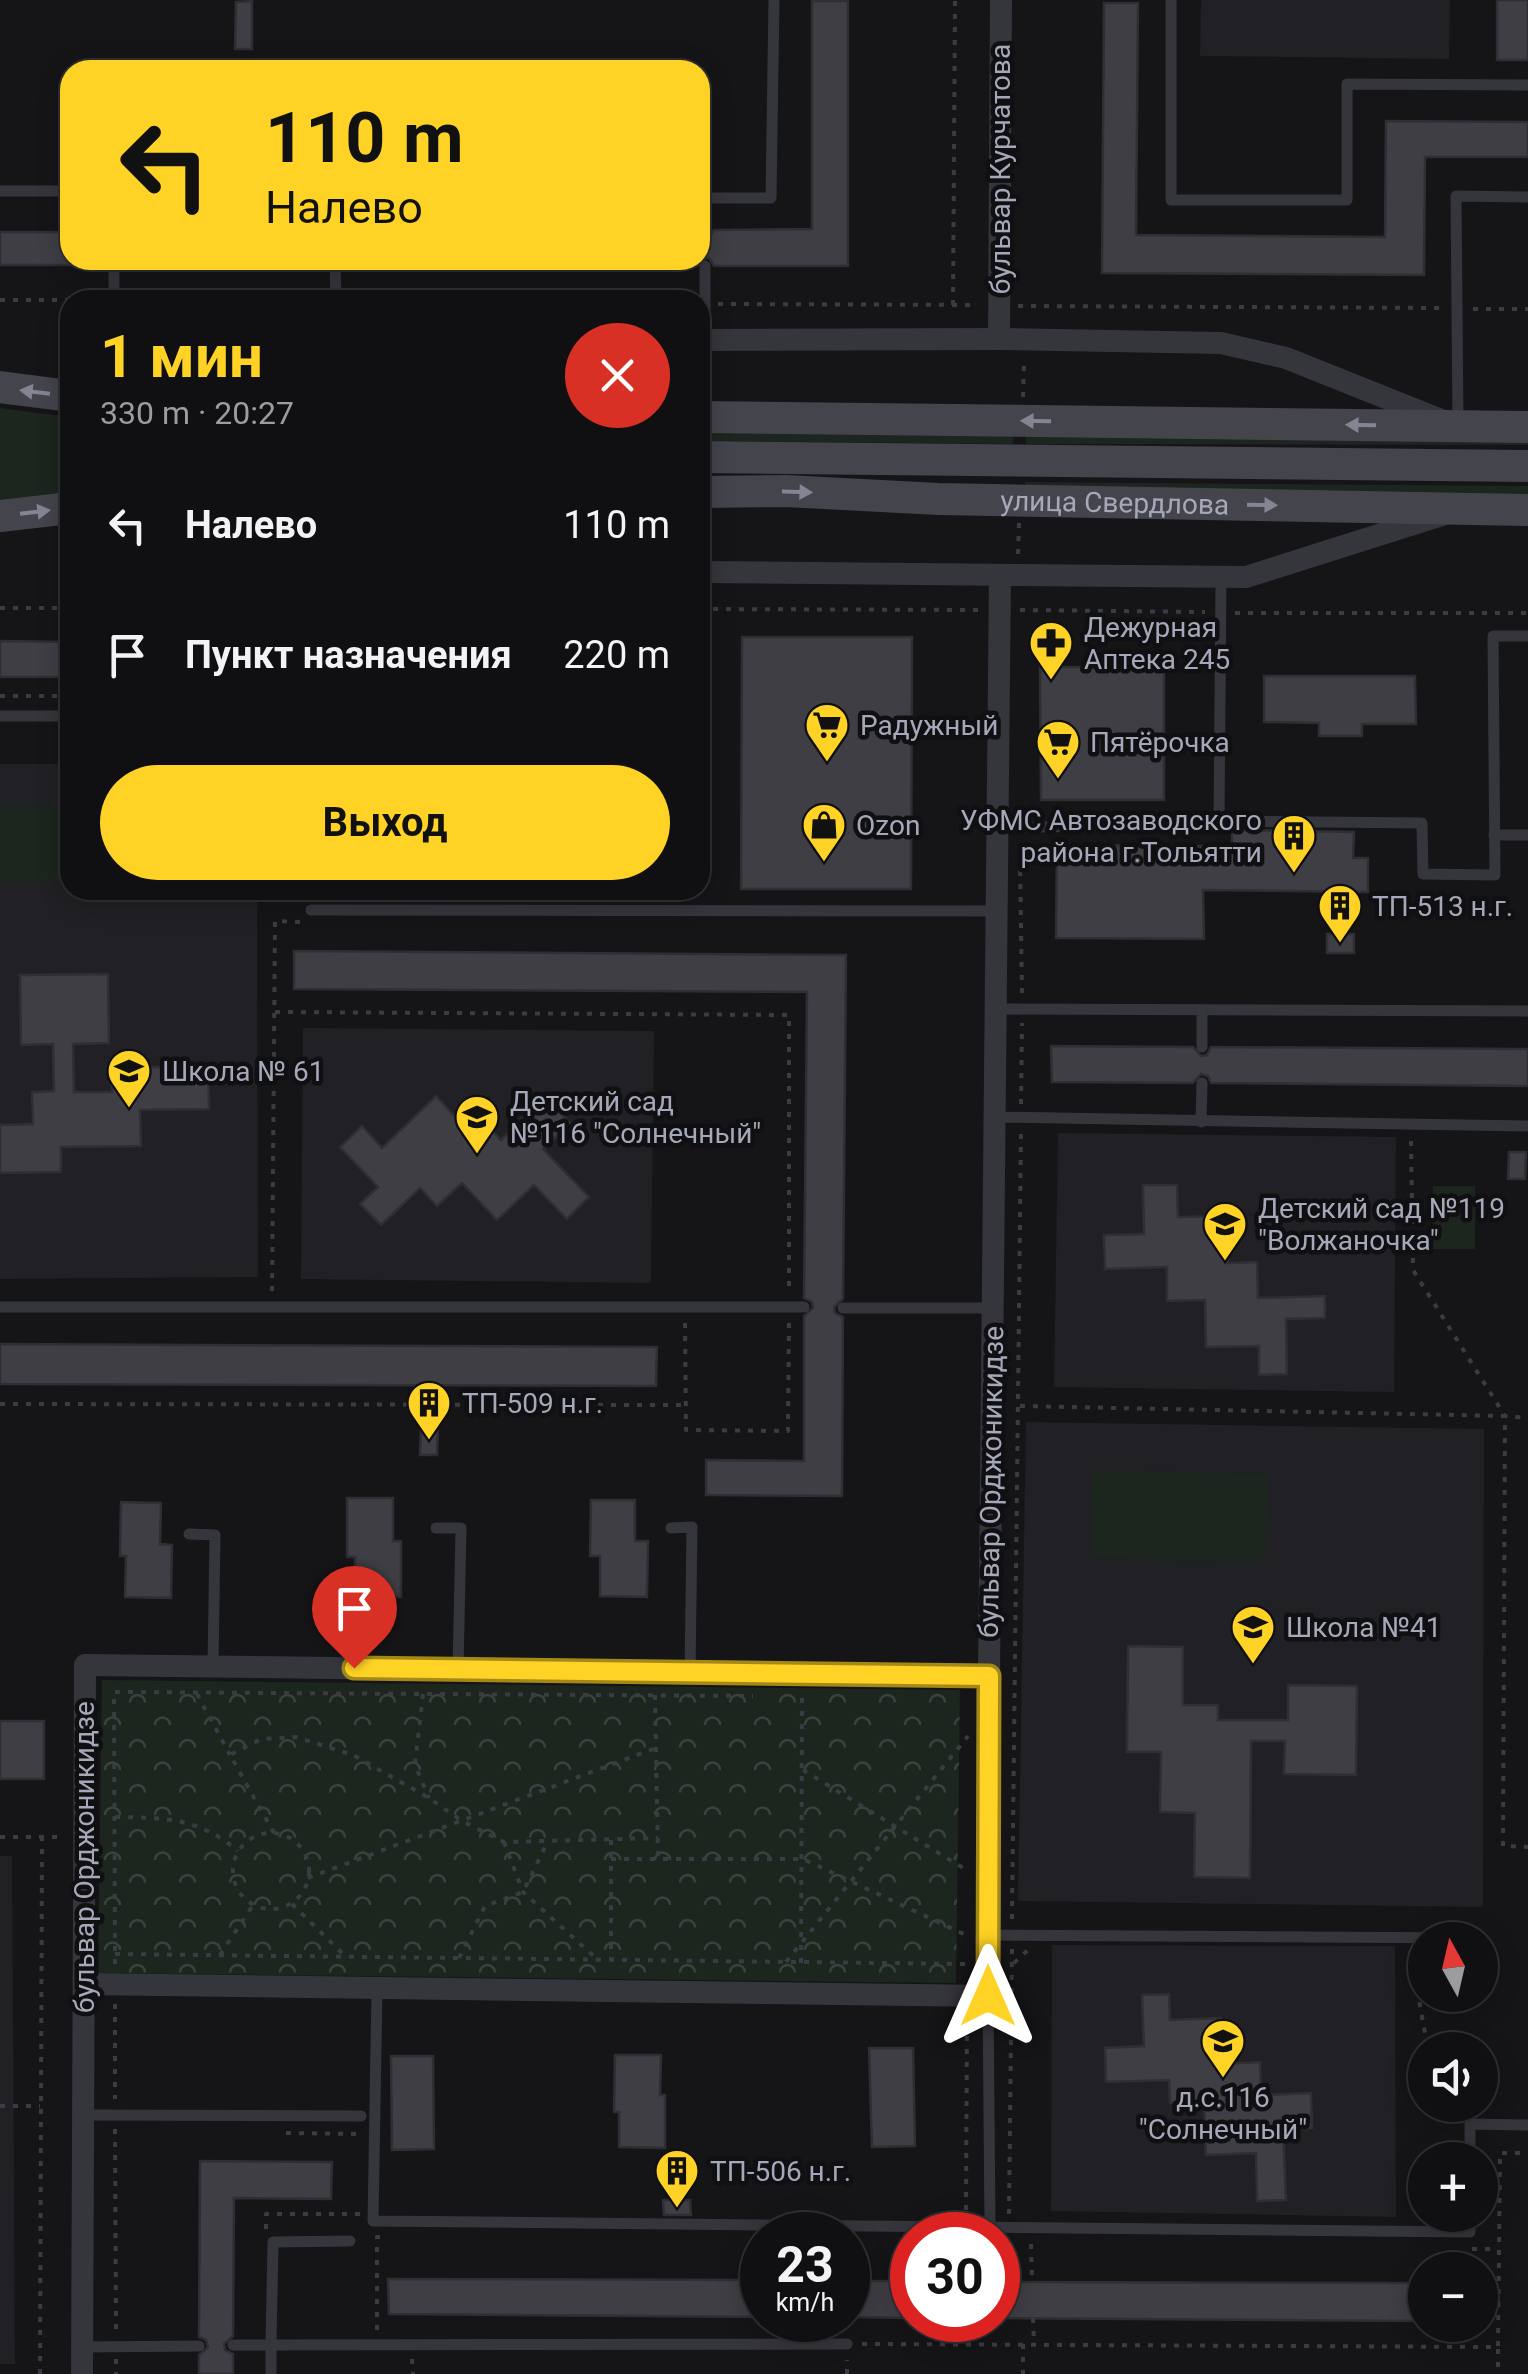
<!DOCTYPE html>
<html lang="ru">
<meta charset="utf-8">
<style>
:root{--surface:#100f11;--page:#1e1d1f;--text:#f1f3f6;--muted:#9c9c9f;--line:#302f31;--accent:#fed325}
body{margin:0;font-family:Roboto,sans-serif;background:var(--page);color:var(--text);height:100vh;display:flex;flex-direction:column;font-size:38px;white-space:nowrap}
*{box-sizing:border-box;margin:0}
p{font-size:32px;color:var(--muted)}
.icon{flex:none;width:55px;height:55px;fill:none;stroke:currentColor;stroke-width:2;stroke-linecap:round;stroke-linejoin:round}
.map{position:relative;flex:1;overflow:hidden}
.details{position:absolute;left:60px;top:290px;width:650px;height:610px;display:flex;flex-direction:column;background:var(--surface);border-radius:30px;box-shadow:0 5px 25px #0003,0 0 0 2px var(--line)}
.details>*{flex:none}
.top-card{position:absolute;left:60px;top:60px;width:650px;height:210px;border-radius:30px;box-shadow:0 5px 25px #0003,0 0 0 2px var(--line);background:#fed325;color:#111;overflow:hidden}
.needle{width:65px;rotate:352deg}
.buttons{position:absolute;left:1408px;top:1922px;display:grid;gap:20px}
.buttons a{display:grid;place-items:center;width:90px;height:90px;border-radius:50%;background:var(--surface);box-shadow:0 5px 25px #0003,0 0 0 2px var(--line);font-size:50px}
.speed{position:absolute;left:740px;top:2212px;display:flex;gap:20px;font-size:50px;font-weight:700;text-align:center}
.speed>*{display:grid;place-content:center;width:130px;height:130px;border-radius:50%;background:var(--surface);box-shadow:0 5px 25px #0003,0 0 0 2px var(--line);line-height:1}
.speed small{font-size:25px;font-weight:400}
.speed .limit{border:15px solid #d22;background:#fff;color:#111}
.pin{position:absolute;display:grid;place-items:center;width:85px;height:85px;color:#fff;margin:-102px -42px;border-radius:50% 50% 50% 0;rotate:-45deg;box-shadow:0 0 10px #0007}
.pin .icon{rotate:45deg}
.me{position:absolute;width:110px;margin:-55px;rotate:0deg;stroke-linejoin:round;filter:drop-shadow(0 0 8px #0008)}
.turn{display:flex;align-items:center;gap:35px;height:210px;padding:0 40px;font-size:45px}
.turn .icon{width:130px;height:130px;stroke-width:2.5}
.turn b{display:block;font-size:70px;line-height:85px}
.round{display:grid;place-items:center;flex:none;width:105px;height:105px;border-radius:52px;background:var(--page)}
.summary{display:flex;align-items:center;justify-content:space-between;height:170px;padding:0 40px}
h1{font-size:60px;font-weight:700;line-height:75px;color:var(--accent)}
.action{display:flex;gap:20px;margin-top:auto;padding:20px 40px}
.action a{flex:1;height:115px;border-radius:60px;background:var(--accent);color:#111;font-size:40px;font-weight:700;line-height:115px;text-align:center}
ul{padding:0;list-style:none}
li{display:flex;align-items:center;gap:30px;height:130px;padding:0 40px}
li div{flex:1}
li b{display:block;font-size:38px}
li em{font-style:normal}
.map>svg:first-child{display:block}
.built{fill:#212024}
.grass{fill:#1c251e}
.forest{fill:url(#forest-crowns)}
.building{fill:#3e3e44;stroke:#2f2e33;stroke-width:2.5}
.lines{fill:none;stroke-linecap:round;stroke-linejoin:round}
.path{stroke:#3b3c43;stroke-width:4;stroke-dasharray:5 8;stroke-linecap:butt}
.lane{stroke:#35353c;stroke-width:11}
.street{stroke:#35353c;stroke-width:22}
.secondary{stroke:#43444c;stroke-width:32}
.oneway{fill:#838592}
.route-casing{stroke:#a58918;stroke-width:25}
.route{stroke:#fed325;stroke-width:18}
.labels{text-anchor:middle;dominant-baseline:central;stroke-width:9;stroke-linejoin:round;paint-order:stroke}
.street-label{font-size:28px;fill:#a5a8b8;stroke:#100f12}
.poi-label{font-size:28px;fill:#a5a8b8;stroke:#100f12;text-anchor:start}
</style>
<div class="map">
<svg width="1528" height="2374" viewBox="0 0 1528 2374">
<defs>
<pattern id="forest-crowns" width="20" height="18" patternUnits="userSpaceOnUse" patternTransform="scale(2.5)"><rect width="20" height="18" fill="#1c251e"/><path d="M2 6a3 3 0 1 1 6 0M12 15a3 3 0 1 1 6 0" fill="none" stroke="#3a423d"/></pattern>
</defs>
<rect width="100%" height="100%" fill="#151417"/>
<g class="built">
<path d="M1201 0H1450L1449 59 1200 56Z"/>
<path d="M0 764H70V890H257L258 1277 0 1279Z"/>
<path d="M303 1028 654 1031 651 1283 301 1279Z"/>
<path d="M1058 1133 1396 1137 1394 1392 1054 1387Z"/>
<path d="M1026 1422 1484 1429 1483 1907 1018 1901Z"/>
<path d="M0 1856H12L15 2364H0Z"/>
<path d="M1052 1945 1395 1946 1396 2217 1051 2211Z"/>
</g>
<g class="grass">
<path d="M0 408 70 417V496L0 504Z"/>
<path d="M700 429 1014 432 1013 444 700 441Z"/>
<path d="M1026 433 1528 434V445L1026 444Z"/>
<path d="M1025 482 1528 486V497L1025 493Z"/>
<path d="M70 806V882H0V807Z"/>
<rect x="154" y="890" width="84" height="11"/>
<rect x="1433" y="1186" width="42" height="63"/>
<path d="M1092 1470 1268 1474 1266 1562 1090 1558Z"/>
</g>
<path class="forest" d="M102 1680 960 1690 956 1983 98 1973Z"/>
<g class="building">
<rect x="1497" y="0" width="31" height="60"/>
<path d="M252 1V49H235L236 2Z"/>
<path d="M812 1H848V266H714L709 258H700V238H709L714 230 812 229Z"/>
<path d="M1104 3H1138L1136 235 1385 237 1386 121 1528 122V157H1425L1424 275 1102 273Z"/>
<rect x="0" y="232" width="70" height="33"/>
<path d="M742 637H912L911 889H741Z"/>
<path d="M0 641 70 642V677H0Z"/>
<path d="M1040 667H1164V800H1041Z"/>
<path d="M1264 676H1415L1416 724H1362V736H1319V723L1264 722Z"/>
<path d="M1232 830 1354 832 1353 858H1368V892L1203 890 1204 939 1056 938 1057 845 1203 846V853H1232Z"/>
<rect x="1327" y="934" width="27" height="19"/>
<path d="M294 951 846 955 843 1299 834 1307 835 1313 843 1317 842 1496 706 1495V1460L804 1461V1316L813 1308 812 1302 804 1298 807 992 294 989Z"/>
<path d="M108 974 109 1043 73 1044 74 1092H112V1068L208 1066 209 1109 140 1110 141 1146 61 1147V1172L0 1173V1125L33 1124 32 1092 54 1091 53 1044 21 1045 20 975Z"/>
<path d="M1051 1046 1193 1047 1201 1056 1207 1055 1211 1047 1528 1049V1086L1211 1083 1208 1076 1201 1074 1193 1083 1052 1082Z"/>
<path d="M436 1096 471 1134 484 1122 501 1140 545 1097 570 1123 543 1149 589 1197 567 1219 534 1185 497 1220 462 1183 437 1206 420 1188 381 1225 360 1204 378 1187 340 1147 362 1126 382 1148Z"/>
<path d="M1509 1152H1526L1525 1179H1508Z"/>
<path d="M1143 1185H1177L1178 1217 1227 1216 1228 1263 1257 1262 1258 1298 1325 1296V1318L1286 1319 1287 1374 1259 1375V1346L1206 1347 1205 1300 1167 1301V1267L1105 1269 1104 1235 1144 1234Z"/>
<path d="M0 1344 657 1347 656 1386 0 1384Z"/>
<path d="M421 1428H438L437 1455H420Z"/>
<path d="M347 1498H393V1541H401V1597H355V1557H347Z"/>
<path d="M591 1500H635V1541H648L647 1597 600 1596V1556H590Z"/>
<path d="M121 1502 161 1503 160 1544 172 1545 171 1598 125 1597 126 1556H120Z"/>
<path d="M1128 1646 1183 1647V1705H1218V1720H1288V1685L1357 1686 1356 1775 1284 1774 1285 1741H1251L1250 1878 1194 1877 1195 1813 1160 1812 1161 1752H1127Z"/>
<rect x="0" y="1721" width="44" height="58"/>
<path d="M1169 1994 1170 2020 1221 2018 1223 2064 1260 2062 1261 2095 1311 2093 1312 2128 1283 2129 1286 2200 1257 2201 1256 2153 1206 2155 1204 2102 1170 2103 1169 2080 1106 2082 1105 2048 1144 2046 1142 1995Z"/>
<path d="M869 2048H913L915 2146 872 2147Z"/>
<path d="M615 2055H661L660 2095H665V2148L619 2147V2112H614Z"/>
<path d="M391 2056H433L434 2149 392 2150Z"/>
<path d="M200 2161 332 2162 331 2199 234 2198 233 2336 224 2344 225 2350 233 2354V2374H199V2355L208 2347 206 2340 199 2337Z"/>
<path d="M663 2200H690L691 2215H664Z"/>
<path d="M388 2279 762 2280V2317L389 2314Z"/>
<path d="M848 2281H912V2318L848 2317Z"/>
<path d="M998 2282 1418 2283V2321L998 2318Z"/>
</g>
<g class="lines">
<g class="path">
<path d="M0 300H70"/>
<path d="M718 304 978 305"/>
<path d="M953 305 955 0"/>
<path d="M1018 306 1443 308"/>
<path d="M1473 309H1528"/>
<path d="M1023 397 1024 361"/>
<path d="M1018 554 1019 523"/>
<path d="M0 608H70"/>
<path d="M700 609 980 610"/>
<path d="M1020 610 1205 612"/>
<path d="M1235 613H1528"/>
<path d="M0 696H70"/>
<path d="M1020 858 1022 994"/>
<path d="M275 1012 789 1015V1291"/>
<path d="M1021 1104 1022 1023"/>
<path d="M1411 1141 1413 1270 1505 1416 1528 1418"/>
<path d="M272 1291 275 921 301 922"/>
<path d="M685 1323 686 1430 788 1431 789 1320"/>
<path d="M0 1404 685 1405"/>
<path d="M1020 1406 1505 1416 1503 1846 1528 1847"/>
<path d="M197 1694 230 1755"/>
<path d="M423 1694 415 1765 429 1798"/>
<path d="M655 1695 658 1859"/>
<path d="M803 1770 968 1871"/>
<path d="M115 1817C166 1818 197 1817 238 1851"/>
<path d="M274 1833 230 1755 261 1739 296 1737 353 1755 429 1798 462 1821 504 1842 658 1838"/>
<circle cx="271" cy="1871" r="38"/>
<path d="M0 1837H65"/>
<path d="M611 1840V1960"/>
<path d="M504 1842 523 1892 598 1960"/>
<path d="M611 1859H803L968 1936"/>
<path d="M308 1878 656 1748"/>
<path d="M292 1904 346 1957"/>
<path d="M1012 1919 1021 1133"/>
<path d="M1410 1951 1425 2033 1446 2050"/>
<path d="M115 1954 970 1964"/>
<path d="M220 1955 253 1905"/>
<path d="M459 1958 485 1906 523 1892 548 1841"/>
<path d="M786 1962 968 1736"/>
<path d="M801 1963 802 1696"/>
<path d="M1014 1963 1029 1949"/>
<path d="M115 1964 114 1692 753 1696"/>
<path d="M115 2004V2099"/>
<path d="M1480 2078 1501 2094"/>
<path d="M0 2106H40"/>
<path d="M115 2129 116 2334"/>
<path d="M286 2133 362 2134"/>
<path d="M966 2210 967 2015"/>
<path d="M1009 2214 1012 1948"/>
<path d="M266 2229V2214H361"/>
<path d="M1031 2244 1032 2282"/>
<path d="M1472 2249H1498"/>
<path d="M848 2281 849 2242"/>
<path d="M1033 2318 1034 2344"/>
<path d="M377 2330V2237H380"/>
<path d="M862 2344 1498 2347 1500 2153H1528"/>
<path d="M1023 2344V2374"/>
<path d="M1498 2349V2374"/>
<path d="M116 2359V2374"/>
<path d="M412 2359 413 2374"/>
<path d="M40 2374 42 1837"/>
<path d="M847 2374V2360"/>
</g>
<g class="lane">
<path d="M1171 0V200H1347V84L1528 85"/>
<path d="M0 191H70"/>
<path d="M700 198H771L774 0"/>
<path d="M704 198 705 230"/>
<path d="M335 260 336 300"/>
<path d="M705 266V340"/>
<path d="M114 300V265"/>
<path d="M1458 424 1456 196 1528 197"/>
<path d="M1221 579 1219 821 1422 823 1423 874 1495 875 1493 636H1528"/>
<path d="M0 716H70"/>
<path d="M997 828 1144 825"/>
<path d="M1494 835H1528"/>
<path d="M311 910 997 911"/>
<path d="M996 1009 1528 1011"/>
<path d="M1202 1047V1010"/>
<path d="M995 1117 1528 1126"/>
<path d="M1201 1122 1202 1083"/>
<path d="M0 1307H804"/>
<path d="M843 1308H993"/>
<path d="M436 1528H461L458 1670"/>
<path d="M671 1528 692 1527 690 1673"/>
<path d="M189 1534 215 1535 213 1666"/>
<path d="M988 1935 1474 1938"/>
<path d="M377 1988 373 2221 1470 2232V2215"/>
<path d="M988 1996 990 2227"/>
<path d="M83 2115 361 2116"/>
<path d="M1470 2160V2124L1528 2125"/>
<path d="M350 2241 273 2242 271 2345 847 2344"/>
<path d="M233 2345H271V2374"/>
<path d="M82 2347 199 2346"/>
</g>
<g class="street">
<path d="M999 339 1001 0"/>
<path d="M700 340 999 339 1221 343 1286 358 1441 420"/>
<path d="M700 572 1246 577 1442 515"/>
<path d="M84 1984 988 1996 989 1676"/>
<path d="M82 2374 85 1665 989 1676 1000 575"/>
</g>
<g class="secondary">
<path d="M0 387 70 396"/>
<path d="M700 417 1528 427"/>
<path d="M700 457 1528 466"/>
<path id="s1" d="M700 492 786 491 938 499 1528 510"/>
<path d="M0 516 70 508"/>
</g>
</g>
<defs><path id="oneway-solid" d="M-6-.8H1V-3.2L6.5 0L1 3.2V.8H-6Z" transform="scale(2.5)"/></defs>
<g class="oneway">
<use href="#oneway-solid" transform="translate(35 392) rotate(-173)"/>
<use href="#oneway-solid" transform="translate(1036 421) rotate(-179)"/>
<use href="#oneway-solid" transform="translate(1361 425) rotate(-179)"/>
<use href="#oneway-solid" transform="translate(797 492) rotate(2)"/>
<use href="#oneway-solid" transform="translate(1262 505) rotate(1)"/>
<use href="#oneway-solid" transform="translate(35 512) rotate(-7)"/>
</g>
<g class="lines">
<defs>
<path id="route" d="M354 1668 989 1676 988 1996"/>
</defs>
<use href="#route" class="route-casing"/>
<use href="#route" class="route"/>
</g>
<defs>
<symbol id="pharmacy-pin" viewBox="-11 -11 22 30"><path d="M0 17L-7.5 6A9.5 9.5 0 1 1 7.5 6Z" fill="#fed325" stroke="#100f12"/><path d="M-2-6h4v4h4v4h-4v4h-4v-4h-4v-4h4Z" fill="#111"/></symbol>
<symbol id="supermarket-pin" viewBox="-11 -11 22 30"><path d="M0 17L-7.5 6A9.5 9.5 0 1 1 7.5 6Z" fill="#fed325" stroke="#100f12"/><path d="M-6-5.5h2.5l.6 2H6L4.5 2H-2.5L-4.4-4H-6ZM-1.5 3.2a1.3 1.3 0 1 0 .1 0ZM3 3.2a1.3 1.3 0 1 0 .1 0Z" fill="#111"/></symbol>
<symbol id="shop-pin" viewBox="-11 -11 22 30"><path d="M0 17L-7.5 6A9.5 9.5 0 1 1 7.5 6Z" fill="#fed325" stroke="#100f12"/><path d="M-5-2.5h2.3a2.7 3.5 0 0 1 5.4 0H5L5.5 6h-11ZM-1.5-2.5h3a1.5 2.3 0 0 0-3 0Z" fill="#111"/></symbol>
<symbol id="building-pin" viewBox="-11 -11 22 30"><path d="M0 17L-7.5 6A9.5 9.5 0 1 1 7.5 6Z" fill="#fed325" stroke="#100f12"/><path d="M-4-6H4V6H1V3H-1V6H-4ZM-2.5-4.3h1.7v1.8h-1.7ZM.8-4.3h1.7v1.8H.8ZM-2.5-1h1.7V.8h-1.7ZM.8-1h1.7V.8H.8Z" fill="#111"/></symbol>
<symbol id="school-pin" viewBox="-11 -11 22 30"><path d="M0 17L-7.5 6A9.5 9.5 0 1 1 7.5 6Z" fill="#fed325" stroke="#100f12"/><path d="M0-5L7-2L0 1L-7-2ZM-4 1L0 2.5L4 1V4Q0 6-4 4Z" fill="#111"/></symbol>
</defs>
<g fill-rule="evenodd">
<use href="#pharmacy-pin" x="1026" y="618" width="50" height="68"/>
<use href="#supermarket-pin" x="802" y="700" width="50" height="68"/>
<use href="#supermarket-pin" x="1033" y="717" width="50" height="68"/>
<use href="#shop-pin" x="799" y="800" width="50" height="68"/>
<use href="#building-pin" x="1269" y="811" width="50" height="68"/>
<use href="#building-pin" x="1315" y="881" width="50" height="68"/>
<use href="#school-pin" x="104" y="1046" width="50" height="68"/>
<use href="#school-pin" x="452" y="1092" width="50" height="68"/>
<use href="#school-pin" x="1200" y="1199" width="50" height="68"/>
<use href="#building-pin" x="404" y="1378" width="50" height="68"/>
<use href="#school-pin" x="1228" y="1602" width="50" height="68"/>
<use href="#school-pin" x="1198" y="2016" width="50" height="68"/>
<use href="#building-pin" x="652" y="2146" width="50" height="68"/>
</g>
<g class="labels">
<g class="street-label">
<text transform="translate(1000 169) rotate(-90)">бульвар Курчатова</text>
<text stroke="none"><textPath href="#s1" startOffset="415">улица Свердлова</textPath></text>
<text transform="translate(991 1482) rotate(-89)">бульвар Орджоникидзе</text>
<text transform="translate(84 1857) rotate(-90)">бульвар Орджоникидзе</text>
</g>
<g class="poi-label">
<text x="1084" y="627">Дежурная<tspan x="1084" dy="32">Аптека 245</tspan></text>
<text x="860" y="725">Радужный</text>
<text x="1090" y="742">Пятёрочка</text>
<text x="1262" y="820" text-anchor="end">УФМС Автозаводского<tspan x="1262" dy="32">района г.Тольятти</tspan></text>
<text x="856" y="825">Ozon</text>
<text x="1372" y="906">ТП-513 н.г.</text>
<text x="162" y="1071">Школа № 61</text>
<text x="510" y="1101">Детский сад<tspan x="510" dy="32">№116 "Солнечный"</tspan></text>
<text x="1258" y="1208">Детский сад №119<tspan x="1258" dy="32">"Волжаночка"</tspan></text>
<text x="462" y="1403">ТП-509 н.г.</text>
<text x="1286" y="1627">Школа №41</text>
<text x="1223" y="2097" text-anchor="middle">д.с.116<tspan x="1223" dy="32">"Солнечный"</tspan></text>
<text x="710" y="2171">ТП-506 н.г.</text>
</g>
</g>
</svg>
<div class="buttons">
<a><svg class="needle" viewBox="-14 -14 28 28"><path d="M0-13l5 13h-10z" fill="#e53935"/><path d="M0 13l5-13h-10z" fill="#9c9c9f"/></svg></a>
<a><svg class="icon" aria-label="sound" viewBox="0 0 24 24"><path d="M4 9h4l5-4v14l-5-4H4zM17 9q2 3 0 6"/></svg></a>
<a>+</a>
<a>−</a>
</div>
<div class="speed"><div>23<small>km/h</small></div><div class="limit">30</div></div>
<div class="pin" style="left:354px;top:1668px;background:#d93025"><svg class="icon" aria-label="arrive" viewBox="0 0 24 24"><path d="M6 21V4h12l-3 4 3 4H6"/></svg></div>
<svg class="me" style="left:988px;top:1996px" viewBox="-20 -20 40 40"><path d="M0-17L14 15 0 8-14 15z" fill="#fed325" stroke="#fff" stroke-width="4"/></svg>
<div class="top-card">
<div class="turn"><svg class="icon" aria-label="left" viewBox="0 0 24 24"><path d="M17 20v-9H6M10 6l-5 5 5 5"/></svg><div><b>110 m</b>Налево</div></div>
</div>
<section class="details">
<div class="summary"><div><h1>1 мин</h1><p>330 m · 20:27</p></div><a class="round" style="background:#d93025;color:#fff"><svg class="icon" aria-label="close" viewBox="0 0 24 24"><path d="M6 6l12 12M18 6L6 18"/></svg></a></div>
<ul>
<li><svg class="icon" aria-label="left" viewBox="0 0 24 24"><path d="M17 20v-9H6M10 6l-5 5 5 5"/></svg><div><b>Налево</b></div><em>110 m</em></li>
<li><svg class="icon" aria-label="arrive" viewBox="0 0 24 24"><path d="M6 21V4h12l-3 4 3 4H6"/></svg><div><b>Пункт назначения</b></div><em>220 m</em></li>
</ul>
<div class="action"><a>Выход</a></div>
</section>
</div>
